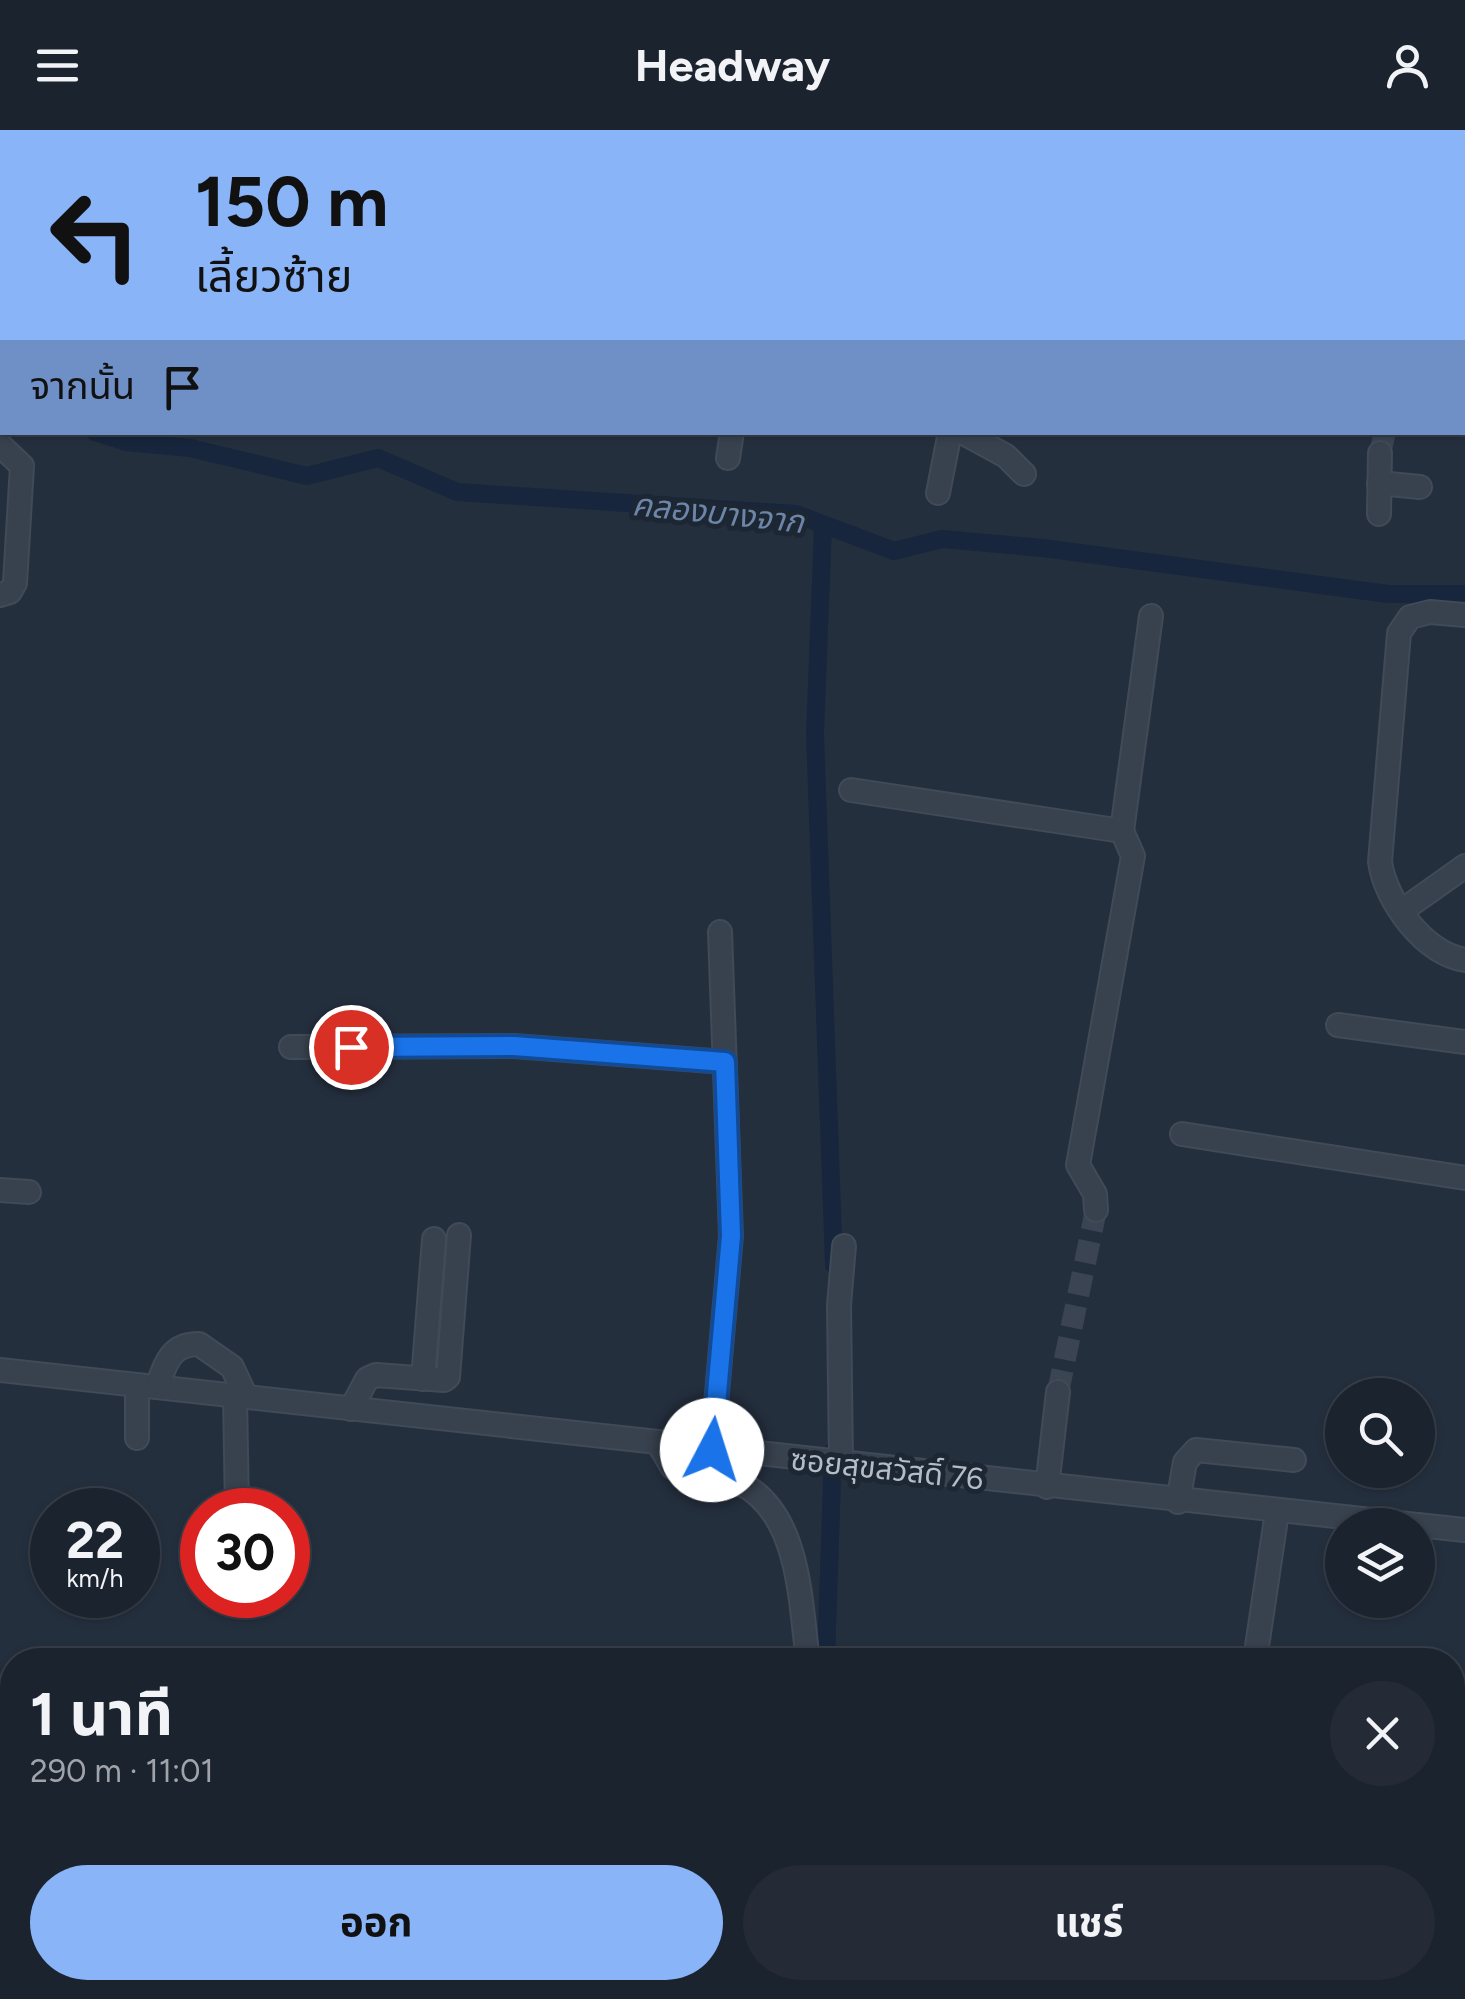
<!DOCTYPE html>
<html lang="th">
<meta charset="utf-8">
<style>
:root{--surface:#1b232e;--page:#242b36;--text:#f1f3f6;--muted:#a0a4aa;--line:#39404a;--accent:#8ab4f8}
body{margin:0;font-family:Figtree,"Noto Sans Thai",sans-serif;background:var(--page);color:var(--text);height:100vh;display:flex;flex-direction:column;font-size:38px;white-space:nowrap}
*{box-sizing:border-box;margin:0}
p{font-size:32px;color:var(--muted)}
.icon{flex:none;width:55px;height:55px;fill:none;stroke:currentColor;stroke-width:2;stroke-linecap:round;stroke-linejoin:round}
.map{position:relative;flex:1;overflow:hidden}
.drawer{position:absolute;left:0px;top:1518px;width:1465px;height:352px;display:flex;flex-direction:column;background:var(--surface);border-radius:40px 40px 0 0;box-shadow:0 2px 8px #0004,0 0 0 2px var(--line)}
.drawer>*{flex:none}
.top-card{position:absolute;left:0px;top:0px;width:1465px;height:305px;box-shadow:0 2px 8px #0004,0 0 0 2px var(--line);background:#8ab4f8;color:#111;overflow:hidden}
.fabs{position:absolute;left:1325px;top:1248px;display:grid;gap:20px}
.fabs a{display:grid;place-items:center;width:110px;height:110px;border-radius:50%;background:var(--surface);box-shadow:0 2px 8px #0004,0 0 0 2px var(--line);font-size:50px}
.speed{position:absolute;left:30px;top:1358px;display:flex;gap:20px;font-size:50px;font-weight:700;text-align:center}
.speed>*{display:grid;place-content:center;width:130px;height:130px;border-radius:50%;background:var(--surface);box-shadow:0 2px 8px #0004,0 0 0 2px var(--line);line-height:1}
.speed small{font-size:25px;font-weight:400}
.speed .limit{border:15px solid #d22;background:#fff;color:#111}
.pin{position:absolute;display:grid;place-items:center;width:85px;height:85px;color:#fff;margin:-42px;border:5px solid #fff;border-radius:50%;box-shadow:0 2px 10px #0007}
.me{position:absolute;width:110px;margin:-55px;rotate:5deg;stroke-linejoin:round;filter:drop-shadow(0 0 8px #0008)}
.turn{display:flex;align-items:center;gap:35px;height:210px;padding:0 30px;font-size:45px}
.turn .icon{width:130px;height:130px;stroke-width:2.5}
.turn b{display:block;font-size:70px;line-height:85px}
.then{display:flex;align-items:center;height:95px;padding:0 30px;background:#0003;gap:20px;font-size:38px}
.round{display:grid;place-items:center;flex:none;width:105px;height:105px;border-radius:52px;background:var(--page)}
.head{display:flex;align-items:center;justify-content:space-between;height:170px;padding:0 30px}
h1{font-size:60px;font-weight:700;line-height:75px}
.cta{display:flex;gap:20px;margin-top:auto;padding:20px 30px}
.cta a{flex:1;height:115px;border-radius:60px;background:var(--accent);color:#111;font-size:40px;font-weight:700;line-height:115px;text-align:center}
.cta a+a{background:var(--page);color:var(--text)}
header{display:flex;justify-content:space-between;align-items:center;height:130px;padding:0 30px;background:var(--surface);font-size:45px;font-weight:700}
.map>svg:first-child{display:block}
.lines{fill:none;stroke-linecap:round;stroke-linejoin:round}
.canal{stroke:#17263c;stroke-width:18}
.minor-tunnel{stroke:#3a4453;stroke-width:22;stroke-dasharray:22 11;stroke-linecap:butt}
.minor-casing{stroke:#414a57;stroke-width:26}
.minor{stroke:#38414e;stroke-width:22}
.route-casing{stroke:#114b97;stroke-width:25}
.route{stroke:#1a73e8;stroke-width:18}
.labels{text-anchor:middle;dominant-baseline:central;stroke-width:10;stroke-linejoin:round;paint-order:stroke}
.street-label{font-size:30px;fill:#b4bcc9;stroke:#1d2633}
.water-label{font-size:32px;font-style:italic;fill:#6d86a8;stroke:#1d2633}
</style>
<header><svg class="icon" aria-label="menu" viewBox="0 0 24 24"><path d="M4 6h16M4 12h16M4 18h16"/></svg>Headway<svg class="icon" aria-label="person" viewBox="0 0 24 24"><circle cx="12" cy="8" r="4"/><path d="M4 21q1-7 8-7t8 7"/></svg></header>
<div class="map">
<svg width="1465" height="1869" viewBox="0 0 1465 1869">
<rect width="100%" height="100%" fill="#242f3e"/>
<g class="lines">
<g class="canal">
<path d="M0 271 2 272"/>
<path d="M95 302 126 312 190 318 307 346 378 328 457 362 796 384 894 421 942 409 1043 418 1388 464H1465"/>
<path d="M823 396 815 604 834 1135"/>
<path d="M826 1530 833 1321"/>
<path d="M764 1869 799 1858"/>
</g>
<g class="minor-tunnel">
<path d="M1380 323 1385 302"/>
<path d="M1058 1262 1096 1080"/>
</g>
<defs>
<g id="minor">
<path d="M676 0 688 2"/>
<path d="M760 2V0"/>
<path d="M0 3 2 4"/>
<path d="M0 126H2"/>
<path d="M1462 235H1465"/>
<path d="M962 302 1006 326 1024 344"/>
<path d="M0 315 22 336 15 453 10 462 0 465"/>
<path d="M728 328 732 302"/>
<path d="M1379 353 1420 357"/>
<path d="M938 363 950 302"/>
<path d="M1379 384 1380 323"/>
<path d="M1465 485 1430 482 1410 487 1399 503 1380 732C1386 772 1424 823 1465 830"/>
<path d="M851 660 1122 701 1133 726 1078 1035 1095 1064 1096 1080"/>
<path d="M1122 701 1151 486"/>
<path d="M1403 780 1465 736"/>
<path d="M1338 895 1465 912"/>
<path d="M291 917 514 916 725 932"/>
<path d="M1182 1004 1465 1048"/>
<path d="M0 1060 29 1062"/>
<path d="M0 1240 1417 1395"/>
<path d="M423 1249 434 1109"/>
<path d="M137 1255V1308"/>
<path d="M157 1257C166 1233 170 1214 199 1214L232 1237 246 1267"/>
<path d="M235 1266 237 1380"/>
<path d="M351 1279 367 1249 376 1245 444 1250 448 1247 459 1105"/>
<path d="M658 1313 672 1337C693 1345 720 1343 740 1353 801 1383 800 1474 808 1530"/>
<path d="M712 1319 731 1106 720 802"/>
<path d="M841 1334 839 1175 844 1116"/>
<path d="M1047 1357 1058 1262"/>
<path d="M1178 1372 1185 1332 1196 1320 1294 1330"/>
<path d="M1418 1395 1465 1400"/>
<path d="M1255 1530 1277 1382"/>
<path d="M0 1637 12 1639"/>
<path d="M0 1743 12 1747"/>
<path d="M1452 1747 1465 1748"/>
<path d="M0 1809 12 1813"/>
<path d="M1452 1820 1465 1821"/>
<path d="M161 1858 199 1869"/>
<path d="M1169 1858 1200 1862"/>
</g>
</defs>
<use href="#minor" class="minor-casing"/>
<use href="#minor" class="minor"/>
</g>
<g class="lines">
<defs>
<path id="route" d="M351 917 514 916 725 932 731 1106 712 1320"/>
</defs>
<use href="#route" class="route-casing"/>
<use href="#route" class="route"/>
</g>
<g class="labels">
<g class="street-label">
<text transform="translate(887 1339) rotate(6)">ซอยสุขสวัสดิ์ 76</text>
</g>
<g class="water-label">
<text transform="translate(718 383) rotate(6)">คลองบางจาก</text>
</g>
</g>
</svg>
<div class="fabs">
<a><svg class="icon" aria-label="search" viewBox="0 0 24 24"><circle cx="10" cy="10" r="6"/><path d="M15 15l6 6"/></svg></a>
<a><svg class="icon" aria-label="layers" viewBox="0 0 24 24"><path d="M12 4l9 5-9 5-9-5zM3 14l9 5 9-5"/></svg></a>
</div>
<div class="speed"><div>22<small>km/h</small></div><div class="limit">30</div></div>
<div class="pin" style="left:351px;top:917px;background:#d93025"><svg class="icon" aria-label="arrive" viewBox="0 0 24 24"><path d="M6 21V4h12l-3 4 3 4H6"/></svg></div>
<svg class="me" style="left:712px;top:1320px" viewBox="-20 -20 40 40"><circle r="19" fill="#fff"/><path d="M0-13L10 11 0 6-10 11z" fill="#1a73e8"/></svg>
<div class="top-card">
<div class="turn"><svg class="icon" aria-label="left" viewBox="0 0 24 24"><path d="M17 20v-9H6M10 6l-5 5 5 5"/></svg><div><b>150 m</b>เลี้ยวซ้าย</div></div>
<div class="then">จากนั้น<svg class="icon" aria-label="arrive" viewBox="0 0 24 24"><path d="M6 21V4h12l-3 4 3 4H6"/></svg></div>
</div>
<section class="drawer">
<div class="head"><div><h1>1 นาที</h1><p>290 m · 11:01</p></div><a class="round"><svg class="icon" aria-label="close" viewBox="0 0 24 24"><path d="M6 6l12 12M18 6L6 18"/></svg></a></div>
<div class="cta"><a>ออก</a><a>แชร์</a></div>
</section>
</div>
